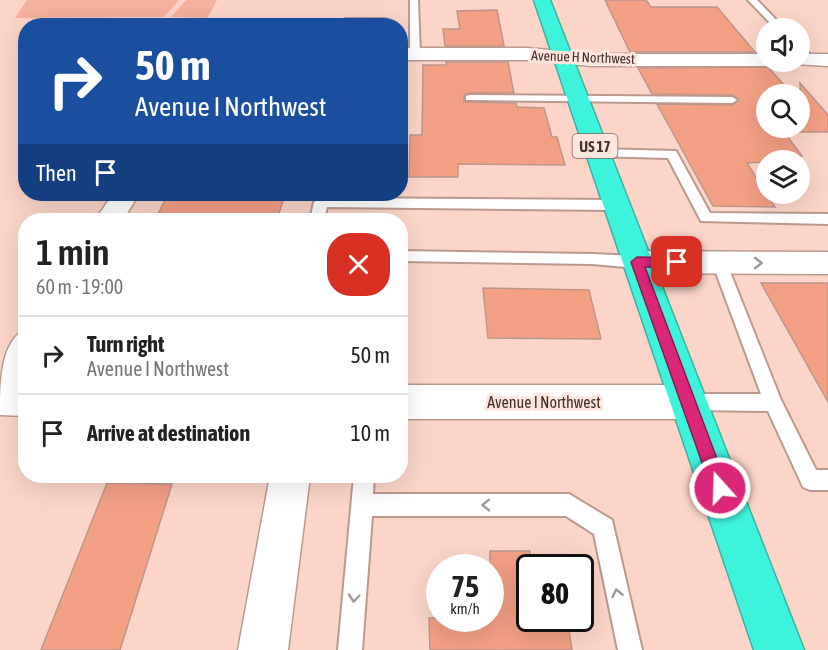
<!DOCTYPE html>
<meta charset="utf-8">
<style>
:root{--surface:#fff;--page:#f2f2f2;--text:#222;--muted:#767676;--line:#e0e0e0}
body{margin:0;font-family:"Asap Condensed",sans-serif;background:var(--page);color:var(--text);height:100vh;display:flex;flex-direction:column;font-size:22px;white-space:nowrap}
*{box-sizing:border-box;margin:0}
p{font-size:20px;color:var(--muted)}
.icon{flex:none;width:33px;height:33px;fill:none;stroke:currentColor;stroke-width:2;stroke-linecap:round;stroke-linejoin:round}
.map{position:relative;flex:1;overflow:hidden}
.panel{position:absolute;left:18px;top:213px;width:390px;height:270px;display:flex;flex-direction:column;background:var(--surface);border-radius:24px;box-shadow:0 6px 24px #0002}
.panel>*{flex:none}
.guide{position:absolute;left:18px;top:18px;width:390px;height:183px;border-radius:24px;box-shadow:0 6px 24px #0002;background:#1a4fa0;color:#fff;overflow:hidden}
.tools{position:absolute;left:756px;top:18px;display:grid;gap:12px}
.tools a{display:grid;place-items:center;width:54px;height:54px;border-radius:50%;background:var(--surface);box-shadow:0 6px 24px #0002;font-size:30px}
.speed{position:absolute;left:426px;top:554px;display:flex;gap:12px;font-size:30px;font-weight:700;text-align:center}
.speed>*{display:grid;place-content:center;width:78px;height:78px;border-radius:50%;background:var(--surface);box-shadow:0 6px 24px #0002;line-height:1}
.speed small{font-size:15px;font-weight:400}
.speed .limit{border:3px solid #111;border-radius:9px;background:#fff;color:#111}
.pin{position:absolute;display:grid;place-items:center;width:51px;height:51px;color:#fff;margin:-26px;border-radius:12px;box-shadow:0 3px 9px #0006}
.me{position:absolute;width:66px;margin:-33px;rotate:340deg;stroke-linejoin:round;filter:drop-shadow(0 0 4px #0008)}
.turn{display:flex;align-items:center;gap:21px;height:126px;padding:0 18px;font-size:27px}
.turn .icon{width:78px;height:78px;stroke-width:2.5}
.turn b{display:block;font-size:42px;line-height:51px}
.then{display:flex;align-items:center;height:57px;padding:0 18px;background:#0003;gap:12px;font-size:22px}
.round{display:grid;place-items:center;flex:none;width:63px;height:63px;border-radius:24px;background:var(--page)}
.overview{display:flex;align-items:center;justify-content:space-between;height:102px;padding:0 18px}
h1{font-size:36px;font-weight:600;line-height:45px}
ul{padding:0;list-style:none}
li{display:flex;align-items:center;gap:18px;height:78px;padding:0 18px;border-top:2px solid var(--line)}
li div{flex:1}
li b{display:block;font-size:22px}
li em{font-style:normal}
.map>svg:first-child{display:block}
.green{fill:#f4b19b}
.building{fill:#f4a085;stroke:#bc978b;stroke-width:1.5}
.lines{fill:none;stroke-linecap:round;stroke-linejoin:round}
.lane-casing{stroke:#bd998d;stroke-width:4}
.street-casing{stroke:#bd998d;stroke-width:3}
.highway-casing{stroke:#40b09f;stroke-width:3}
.lane{fill:#fff;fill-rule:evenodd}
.street{fill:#fff;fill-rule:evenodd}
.highway{fill:#3ff4dd;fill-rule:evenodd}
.oneway{stroke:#a09896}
.route{fill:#db2777;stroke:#8e194d;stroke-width:1.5}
.labels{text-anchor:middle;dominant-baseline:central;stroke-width:6;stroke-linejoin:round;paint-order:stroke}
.far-street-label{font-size:14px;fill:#41322d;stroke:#fee6de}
.shield{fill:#fee6de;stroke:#7a6862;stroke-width:1.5}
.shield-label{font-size:15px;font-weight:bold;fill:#41322d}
.street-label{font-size:16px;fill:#41322d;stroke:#fee6de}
</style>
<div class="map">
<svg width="828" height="650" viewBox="0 0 828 650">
<rect width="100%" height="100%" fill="#fcd5c8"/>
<g class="green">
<path d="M27 0H179L164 17 15 18Z"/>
<path d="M186 0H217L207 18 171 17Z"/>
</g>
<g class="building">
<path d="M605 0H646L651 7H717L755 52H630Z"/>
<path d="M497 10 504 46H445L443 29H460L457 11Z"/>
<path d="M446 62H508L514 93H469L464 95V102L516 103 517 107 544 108 552 137H557L565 165 458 164V177H409L410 135H422L423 65H446Z"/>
<path d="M768 67 792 94H766V128H800V83L828 115V132H784L802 156H790L794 160 747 163 775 207 713 206 657 104 732 105 739 99 732 95 652 94 638 68Z"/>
<path d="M168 194H285L277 220H155Z"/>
<path d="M761 283H828V402Z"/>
<path d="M483 288 589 290 601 339 488 338Z"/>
<path d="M107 483 172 484 120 650H41Z"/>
<path d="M490 551H530V618H567L572 650H430L429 618H490Z"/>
</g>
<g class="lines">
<defs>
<g id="lane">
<path d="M410 0H418L420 54 415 57 410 54Z"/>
<path d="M748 0H757L784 28H775Z"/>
<path d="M385 19 388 20V24L345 25 341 22 345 19Z"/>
<path d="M800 45 814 58V62H808L800 53Z"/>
<path d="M470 95 732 97 737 100 732 103 466 100V96Z"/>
<path d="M598 149 676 151 710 213 828 214V224L701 221 668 158 594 156 592 153Z"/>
<path d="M321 198 616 200 623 205 616 210 327 207 324 220H310L314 202Z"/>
<path d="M400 251 592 254 637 256 642 258 644 262 642 266 637 268 592 264 400 261Z"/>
<path d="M719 256 724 258 726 262 781 400 816 470H828V490H810L803 487 768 411 688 410 681 408 679 402 681 396 688 394H761L712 262 714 258Z"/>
<path d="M354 476H374L373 494H569L612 520 642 650H618L594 534 566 516H372L362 650H338Z"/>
</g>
<g id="street">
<path d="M400 48H528L592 54H766V62H775L766 66H592L528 60H400Z"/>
<path d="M800 54H828V66L793 64 791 62H800Z"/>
<path d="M113 194H139L123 220H95Z"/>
<path d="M637 251 828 252V274L637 273 626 270 622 262 626 254Z"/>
<path d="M26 329V372L19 382H26V416L0 415C0 384 0 341 26 329Z"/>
<path d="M400 385H688L701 390 706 402 701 414 688 419H400Z"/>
<path d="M270 476H310L288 650H238Z"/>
</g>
<path id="highway" d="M534 0H550L804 650H754Z"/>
</defs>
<use href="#lane" class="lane-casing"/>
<use href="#street" class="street-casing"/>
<use href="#highway" class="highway-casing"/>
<use href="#lane" class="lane"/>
<use href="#street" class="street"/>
<use href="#highway" class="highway"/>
</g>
<defs><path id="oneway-chevron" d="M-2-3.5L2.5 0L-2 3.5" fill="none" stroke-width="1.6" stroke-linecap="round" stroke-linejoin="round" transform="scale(1.5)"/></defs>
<g class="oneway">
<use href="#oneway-chevron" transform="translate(758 263)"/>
<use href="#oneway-chevron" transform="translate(486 505) rotate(180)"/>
<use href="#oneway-chevron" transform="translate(617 593) rotate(-102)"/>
<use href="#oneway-chevron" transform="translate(354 598) rotate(95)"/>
</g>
<path class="route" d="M637 257 677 258 683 262 677 267H645L728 488 726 494 720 497 714 494 711 488 631 262Z"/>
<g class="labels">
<g class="far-street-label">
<text transform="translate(583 57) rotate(2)">Avenue H Northwest</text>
</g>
<rect class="shield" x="572.5" y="134" width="45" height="24" rx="4.5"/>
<g class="shield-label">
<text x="595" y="146">US 17</text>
</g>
<g class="street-label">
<text x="544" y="402">Avenue I Northwest</text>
</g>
</g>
</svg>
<div class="tools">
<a><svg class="icon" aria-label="sound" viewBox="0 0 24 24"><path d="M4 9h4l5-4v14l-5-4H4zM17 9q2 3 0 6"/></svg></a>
<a><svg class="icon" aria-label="search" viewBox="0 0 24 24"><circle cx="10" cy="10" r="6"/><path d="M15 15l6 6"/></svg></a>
<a><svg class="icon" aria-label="layers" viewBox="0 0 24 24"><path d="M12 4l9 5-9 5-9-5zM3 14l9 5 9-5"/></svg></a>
</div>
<div class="speed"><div>75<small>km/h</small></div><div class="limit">80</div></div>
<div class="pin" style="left:677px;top:262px;background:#d93025"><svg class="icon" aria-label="arrive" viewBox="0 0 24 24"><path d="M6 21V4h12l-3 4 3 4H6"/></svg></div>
<svg class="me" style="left:720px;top:488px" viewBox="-20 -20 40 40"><circle r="17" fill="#db2777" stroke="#fff" stroke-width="3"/><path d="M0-11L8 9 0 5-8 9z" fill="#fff"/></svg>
<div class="guide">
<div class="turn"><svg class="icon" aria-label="right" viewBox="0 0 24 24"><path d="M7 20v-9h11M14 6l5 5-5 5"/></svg><div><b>50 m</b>Avenue I Northwest</div></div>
<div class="then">Then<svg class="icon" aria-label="arrive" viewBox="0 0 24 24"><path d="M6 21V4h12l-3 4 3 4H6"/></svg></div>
</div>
<section class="panel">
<div class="overview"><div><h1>1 min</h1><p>60 m · 19:00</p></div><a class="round" style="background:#d93025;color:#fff"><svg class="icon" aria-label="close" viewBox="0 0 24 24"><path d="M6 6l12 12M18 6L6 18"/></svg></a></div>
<ul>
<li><svg class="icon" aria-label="right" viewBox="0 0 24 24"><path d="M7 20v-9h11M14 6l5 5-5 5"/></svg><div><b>Turn right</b><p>Avenue I Northwest</p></div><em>50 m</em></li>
<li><svg class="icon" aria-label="arrive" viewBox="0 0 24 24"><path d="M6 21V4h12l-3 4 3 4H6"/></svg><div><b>Arrive at destination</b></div><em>10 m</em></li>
</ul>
</section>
</div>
